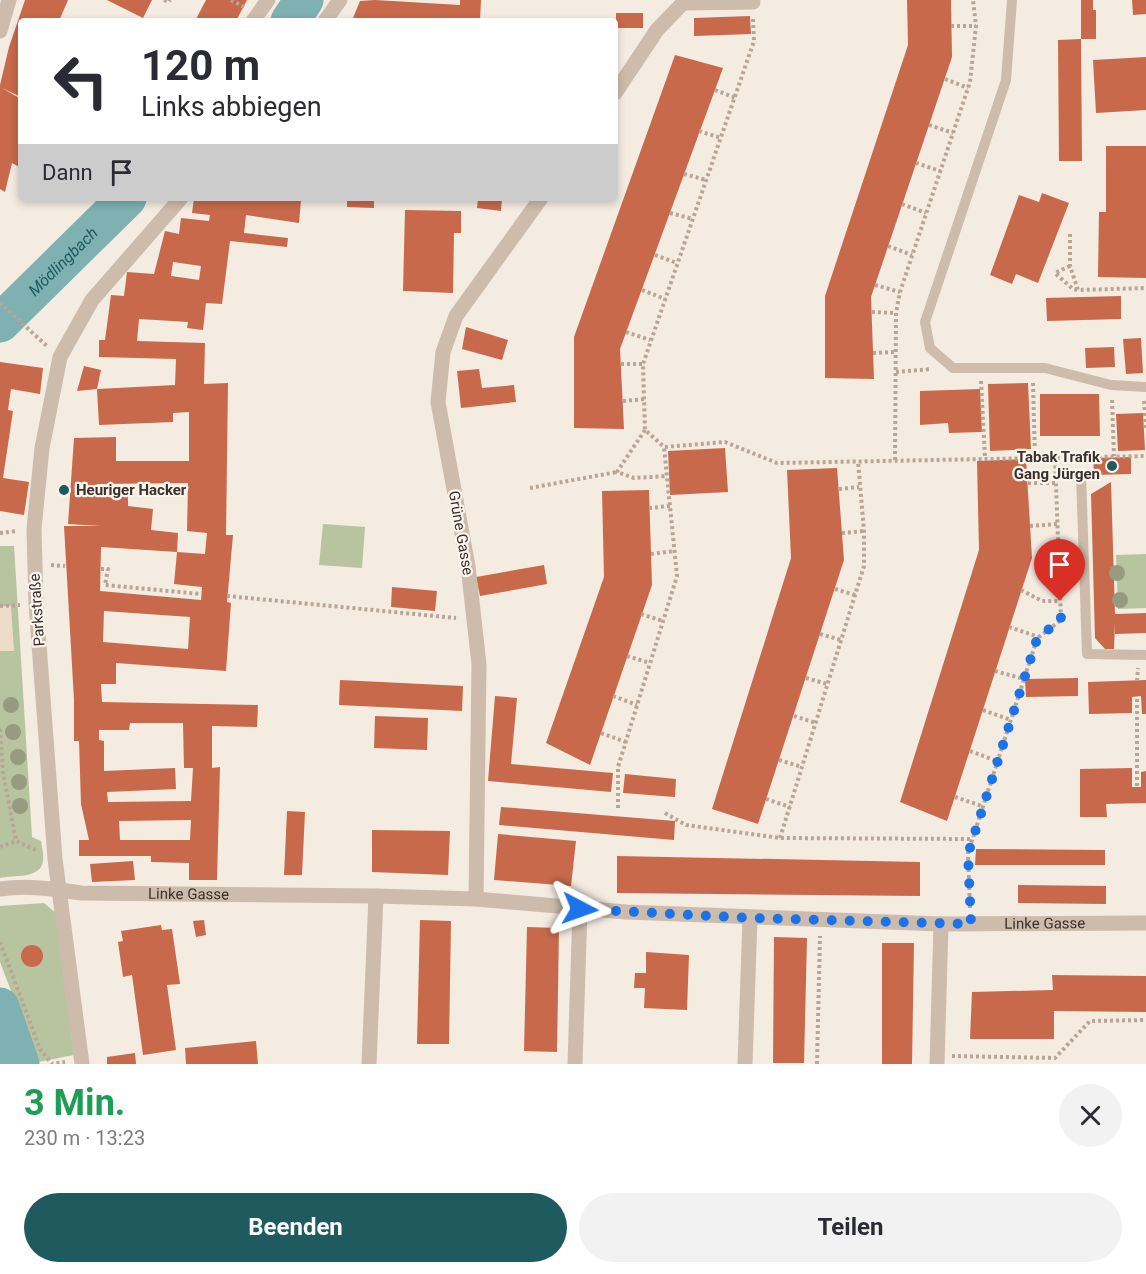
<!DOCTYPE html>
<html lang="de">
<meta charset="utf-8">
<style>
:root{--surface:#fff;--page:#f2f2f3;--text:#2b2b33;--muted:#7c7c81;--accent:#1f5a5e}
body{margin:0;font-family:Roboto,sans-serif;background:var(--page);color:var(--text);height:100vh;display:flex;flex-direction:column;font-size:22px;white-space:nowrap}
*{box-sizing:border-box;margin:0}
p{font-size:20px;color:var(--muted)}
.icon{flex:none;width:33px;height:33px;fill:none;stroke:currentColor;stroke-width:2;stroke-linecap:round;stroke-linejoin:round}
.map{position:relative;height:1064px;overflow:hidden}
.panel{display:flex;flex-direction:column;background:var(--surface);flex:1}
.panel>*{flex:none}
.banner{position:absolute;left:18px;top:18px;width:600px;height:183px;border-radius:6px;box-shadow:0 3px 9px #0003;background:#fff;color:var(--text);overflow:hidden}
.pin{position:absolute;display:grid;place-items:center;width:51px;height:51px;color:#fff;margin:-62px -26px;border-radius:50% 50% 50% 0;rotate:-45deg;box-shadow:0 0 6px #0007}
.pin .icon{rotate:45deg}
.me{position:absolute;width:66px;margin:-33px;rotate:94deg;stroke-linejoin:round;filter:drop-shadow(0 0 4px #0008)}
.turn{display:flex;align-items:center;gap:21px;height:126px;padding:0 24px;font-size:27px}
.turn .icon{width:78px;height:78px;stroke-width:2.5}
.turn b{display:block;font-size:42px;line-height:51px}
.then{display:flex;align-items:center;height:57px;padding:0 24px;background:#0003;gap:12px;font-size:22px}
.round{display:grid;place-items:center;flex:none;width:63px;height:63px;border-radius:32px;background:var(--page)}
.summary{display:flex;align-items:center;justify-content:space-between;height:102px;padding:0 24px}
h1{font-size:36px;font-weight:700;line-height:45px;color:#1e9e55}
.button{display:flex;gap:12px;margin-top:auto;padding:12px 24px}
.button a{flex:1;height:69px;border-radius:36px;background:var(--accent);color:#fff;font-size:24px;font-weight:700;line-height:69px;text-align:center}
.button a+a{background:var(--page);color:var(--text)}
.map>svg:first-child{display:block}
.green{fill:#b8c4a0}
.plaza{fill:#ecdcc8}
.water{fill:#7fb0b2}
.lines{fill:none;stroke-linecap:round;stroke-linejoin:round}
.river{stroke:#7fb0b2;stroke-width:39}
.building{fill:#c8694b;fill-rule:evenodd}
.path{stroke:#b9a596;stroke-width:4;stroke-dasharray:3 3;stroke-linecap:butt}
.service{stroke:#cdbbac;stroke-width:10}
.minor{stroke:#cdbbac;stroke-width:15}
.tree{fill:#969b7f}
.route{stroke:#1a73e8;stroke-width:10;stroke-dasharray:0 18}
.poi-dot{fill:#1f5a5e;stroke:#fbf5ee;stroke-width:2}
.labels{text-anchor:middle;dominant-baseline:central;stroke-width:4.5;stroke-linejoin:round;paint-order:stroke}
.poi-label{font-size:15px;font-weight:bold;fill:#3b302b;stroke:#fbf5ee;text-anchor:end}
.street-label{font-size:15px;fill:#3b302b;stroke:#fbf5ee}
.water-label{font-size:16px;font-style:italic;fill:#1f5a5e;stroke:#fbf5ee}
</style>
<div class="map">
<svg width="1146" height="1064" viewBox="0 0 1146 1064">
<rect width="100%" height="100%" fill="#f4ebe1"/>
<g class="green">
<path d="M323 524 365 527 362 568 319 565Z"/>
<path d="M0 546H14L32 837 41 841C42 847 44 855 43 861 41 879 13 875 0 878Z"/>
<path d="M1146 554V608L1118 609 1116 555Z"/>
<path d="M44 903 57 914 74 1055 38 1062 0 962V906Z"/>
</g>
<path class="plaza" d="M0 606H11L14 651H0Z"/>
<path class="water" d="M12 291 35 310 0 343V302Z"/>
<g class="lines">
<g class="river">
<path d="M290 21 304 0"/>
<path id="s1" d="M0 323 127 198"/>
<path d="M0 1007 20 1064"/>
</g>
</g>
<g class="building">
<path d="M25 0H68L59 21H21V97L2 88 21 99V168L12 163 5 192 0 189V85L9 47Z"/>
<path d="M107 0H152L143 18Z"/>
<path d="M206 0H247L236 21H195Z"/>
<path d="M375 0 460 5V0H481L480 21H414L353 18 360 1Z"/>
<path d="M907 0H951L952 57 871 297 874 379 825 378V296L908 45Z"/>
<path d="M1081 0H1093V10H1096V39H1081Z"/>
<path d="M1132 0H1146V14L1133 15Z"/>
<rect x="616" y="13" width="27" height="15"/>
<path d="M750 16 751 34 694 36V18Z"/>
<path d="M1081 39 1082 161H1059L1058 40Z"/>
<path d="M675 55 723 68 620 349 624 429 574 428V337Z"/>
<path d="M1146 57V110L1096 113 1093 60Z"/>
<path d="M1106 146H1146V278L1098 277 1099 212H1106Z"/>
<path d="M1042 193 1069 203 1038 283 1016 274 1012 284 990 275 1019 195 1039 202Z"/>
<path d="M194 198H282L301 200 299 223 246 215 244 233 288 238 287 247 230 241 222 304 206 303 203 330 187 328 188 322 139 319 137 341 205 343 204 384 228 383 226 535H233L227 602 231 603 226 671 116 663V684H101L102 702 258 705 257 727 212 726V768L220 767 217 880H189V863L151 862V856H79V840H89L81 804 79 741H74V700L64 526H101L68 524 74 438 116 437V461H189V412L173 413V422L99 425 97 389 175 385 176 359 99 357V340H105L111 295 124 296 127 272 154 274 165 231 179 234 181 218 209 221 210 215 192 213ZM173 262 201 266 199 280 171 276ZM188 483 187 531 207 533 205 554 177 552 174 584 202 587 201 600 100 591 101 547 177 552 178 533 151 530 153 509 128 506V496L96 493 97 484ZM104 611 190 617 188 649 103 642ZM130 723H183L184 768H193L191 801 108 802 107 792 176 789 175 768 104 771V741L99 740V730H129ZM191 820 190 840H120L119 821Z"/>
<path d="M347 198H374V208L347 207Z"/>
<path d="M478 198H502L501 211 477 208Z"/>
<path d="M405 210 461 211V233H454L453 293 403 291Z"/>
<path d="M1121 296V319L1047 321 1046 298Z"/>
<path d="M466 327 508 340 502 360 462 349Z"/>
<path d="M1141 338 1143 373 1126 374 1123 339Z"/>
<path d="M1114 347 1115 367 1086 368 1085 348Z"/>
<path d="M0 362 43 368 40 394 11 389 8 410 13 411 3 478 29 482 24 515 0 511Z"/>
<path d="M84 366 101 370 97 389 77 391Z"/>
<path d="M479 369 482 388 514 385 516 402 461 408 457 371Z"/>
<path d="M1028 383 1031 449 990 451 988 384Z"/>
<path d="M980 389 982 432 949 433 948 423 920 425V391Z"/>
<path d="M1040 394H1099L1100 436H1040Z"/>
<path d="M1143 413 1145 450 1118 451 1116 414Z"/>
<path d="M725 448 728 492 670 495 668 451Z"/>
<path d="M1131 457V474L1094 475 1093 458Z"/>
<path d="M1026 459 1032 558 947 821 900 802 979 550 977 461Z"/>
<path d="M837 468 844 560 758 824 712 809 791 558 787 470Z"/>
<path d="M1111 482 1115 614 1146 613V633L1115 634V622L1114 649H1105L1095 638 1091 494Z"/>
<path d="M649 490 652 585 590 765 546 743 604 577 602 491Z"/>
<path d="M544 565 547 584 480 596 476 577Z"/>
<path d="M392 587 437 591 435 611 391 607Z"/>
<path d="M1078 678V696L1026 697 1025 679Z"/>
<path d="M340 680 463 686 462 711 339 705Z"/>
<path d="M1146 680V714H1142L1141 696 1132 697V713L1089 714 1088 682Z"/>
<path d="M495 696 517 698 511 764 613 773 611 792 488 781Z"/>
<path d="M375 716 428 718 427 750 374 748Z"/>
<path d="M1132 768V787H1141V772L1146 771V803L1106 804 1107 817H1080V769Z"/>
<path d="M625 774 676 779 675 797 623 793Z"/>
<path d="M501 807 675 821 674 840 499 825Z"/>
<path d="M287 811 305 812 302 875H284Z"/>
<path d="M372 830 450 831 448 875 372 872Z"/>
<path d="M498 834 576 841 571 886 494 880Z"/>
<path d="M976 849 1105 850V865H975Z"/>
<path d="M617 856 920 862V896L617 893Z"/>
<path d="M133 861 135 880 92 882 90 864Z"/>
<path d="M1018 885 1106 886V904L1018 903Z"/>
<path d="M204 920 206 935 196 937 193 921Z"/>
<path d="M420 920 451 921 449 1044H417Z"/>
<path d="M161 925 162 930 172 929 180 984 167 985 176 1050 143 1055 132 975 123 977 118 942 123 941 121 931Z"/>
<path d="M527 927 559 928 557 1052 524 1051Z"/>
<path d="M774 937 807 938 804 1063H773Z"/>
<path d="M882 943H914L912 1064H882Z"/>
<circle cx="32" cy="956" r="11"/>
<path d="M646 952 689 955 687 1010 644 1008 645 988H634L635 973H646Z"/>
<path d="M1052 975 1146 976V1012L1054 1011V1039H970L972 992 1053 990Z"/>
<path d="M256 1041 258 1064H186L185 1048Z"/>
<path d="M135 1053 136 1064H107V1057Z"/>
</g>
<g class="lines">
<g class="path">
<path d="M164 0 169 2 170 0"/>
<path d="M231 0 244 7"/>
<path d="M753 19 754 41 643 364 645 430 664 447 725 442 777 463 1146 456"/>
<path d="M951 26H976"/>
<path d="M945 79 968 88"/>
<path d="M715 90 736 98"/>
<path d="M929 125 953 133"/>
<path d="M699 131 721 138"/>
<path d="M916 163 940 171"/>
<path d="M684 174 706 180"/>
<path d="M902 204 926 213"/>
<path d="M670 213 693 219"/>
<path d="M1070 234V266L1078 290 1146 288"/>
<path d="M888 246 912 255"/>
<path d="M655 255 677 263"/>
<path d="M1070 266 1055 273 1073 289 1078 290"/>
<path d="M875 285 900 292"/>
<path d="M642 290 665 299"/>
<path d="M0 303 48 347"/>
<path d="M872 312 896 313"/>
<path d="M626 332 650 340"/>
<path d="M873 353 896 352"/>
<path d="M621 364H643"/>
<path d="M896 372 931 369"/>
<path d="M981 381 985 458"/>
<path d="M1033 383 1035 458"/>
<path d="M1112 400 1114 456"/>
<path d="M623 401 645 399"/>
<path d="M1144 401 1146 430"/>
<path d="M645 430 617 472 634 478 667 476"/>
<path d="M895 460 896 313 900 292 970 82 976 26 973 0"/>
<path d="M1028 483H1056"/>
<path d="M530 488 617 472"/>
<path d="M839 489 859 487"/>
<path d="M649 508 670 506"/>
<path d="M1030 526 1058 524"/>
<path d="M0 533 17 531"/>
<path d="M842 533 864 531"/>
<path d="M651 554 674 551"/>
<path d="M51 565 65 566"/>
<path d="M101 569H108L105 585 201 594"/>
<path d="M835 589 855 595"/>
<path d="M1021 590 1042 601H1060"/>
<path d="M227 596 456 618"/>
<path d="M0 606 20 605"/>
<path d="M641 614 663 621"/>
<path d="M1009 627 1039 637"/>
<path d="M820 634 841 640"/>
<path d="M627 656 650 663"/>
<path d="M995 671 1024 679"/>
<path d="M806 678 827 684"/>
<path d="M1137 681 1138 668"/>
<path d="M613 696 637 705"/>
<path d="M983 710 1011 720"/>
<path d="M794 716 816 723"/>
<path d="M0 729 3 772 16 841 38 851"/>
<path d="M601 733 626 742"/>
<path d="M970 751 997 761"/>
<path d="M779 760 802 767"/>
<path d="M1137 786V697"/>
<path d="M955 797 982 806"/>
<path d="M766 799 790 807"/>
<path d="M618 808V767L677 576 664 447"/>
<path d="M665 813 686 825 780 838 973 839"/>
<path d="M780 838 864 566V531L858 461"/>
<path d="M0 847 16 841"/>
<path d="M970 908 968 853 1036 642 1039 637 1061 620 1055 457"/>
<path d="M0 942 40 1049 52 1064 65 1062"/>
<path d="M952 1056 1055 1058 1090 1021 1146 1020"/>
<path d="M817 1064 820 936"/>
</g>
<g class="service">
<path d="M1012 0 1006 80 925 322 930 348 953 368H1045L1111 385 1146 387"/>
<path d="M1081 475 1087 654 1146 655"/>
</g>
<g class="minor">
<path d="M253 21 268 0"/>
<path d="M325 21 340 0"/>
<path d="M0 31 9 0"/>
<path d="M615 93 657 30 683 3 753 2"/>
<path id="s2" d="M0 889C26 885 55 889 81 893L376 896 476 899 626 912 941 924 1146 923"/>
<path d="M476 899 479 664 468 566 438 402 443 352 456 316 541 198"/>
<path d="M82 1064 55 859 36 604 34 529 42 448 60 357 92 300 181 198"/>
<path d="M369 1064 376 896"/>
<path d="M575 1064 580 909"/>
<path d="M745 1064 750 918"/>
<path d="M937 1064 941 924"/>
</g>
</g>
<g class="tree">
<circle cx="1117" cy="573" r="8"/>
<circle cx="1120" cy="600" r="8"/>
<circle cx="11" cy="705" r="8"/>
<circle cx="13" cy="732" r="8"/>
<circle cx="18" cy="757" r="8"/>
<circle cx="19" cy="782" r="8"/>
<circle cx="20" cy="806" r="8"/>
</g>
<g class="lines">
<path class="route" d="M580 909 750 918 971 924 968 854 1036 642 1039 637 1061 620 1060 601"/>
</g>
<g class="poi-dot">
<circle cx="1112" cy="466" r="6"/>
<circle cx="64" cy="490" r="6"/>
</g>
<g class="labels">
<g class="poi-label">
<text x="1100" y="457">Tabak Trafik<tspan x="1100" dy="17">Gang Jürgen</tspan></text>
<text x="76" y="490" text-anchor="start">Heuriger Hacker</text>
</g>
<g class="street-label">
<text transform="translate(461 533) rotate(80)">Grüne Gasse</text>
<text transform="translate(37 610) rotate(-94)">Parkstraße</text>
<text stroke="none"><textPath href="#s2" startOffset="189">Linke Gasse</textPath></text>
<text stroke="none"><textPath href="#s2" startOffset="1046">Linke Gasse</textPath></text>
</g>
<g class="water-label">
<text stroke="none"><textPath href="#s1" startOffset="88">Mödlingbach</textPath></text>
</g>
</g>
</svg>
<div class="pin" style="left:1060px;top:601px;background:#d93025"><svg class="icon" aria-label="arrive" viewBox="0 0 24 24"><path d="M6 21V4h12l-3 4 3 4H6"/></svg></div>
<svg class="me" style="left:580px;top:909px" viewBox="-20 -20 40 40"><path d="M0-17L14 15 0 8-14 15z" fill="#1a73e8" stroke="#fff" stroke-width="4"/></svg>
<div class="banner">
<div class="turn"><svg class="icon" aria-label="left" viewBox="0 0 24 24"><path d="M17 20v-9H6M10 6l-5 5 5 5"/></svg><div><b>120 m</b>Links abbiegen</div></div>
<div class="then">Dann<svg class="icon" aria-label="arrive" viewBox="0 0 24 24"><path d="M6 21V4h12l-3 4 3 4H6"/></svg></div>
</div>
</div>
<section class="panel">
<div class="summary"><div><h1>3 Min.</h1><p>230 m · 13:23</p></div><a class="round"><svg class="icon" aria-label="close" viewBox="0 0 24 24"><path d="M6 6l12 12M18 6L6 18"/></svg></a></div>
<div class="button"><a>Beenden</a><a>Teilen</a></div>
</section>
